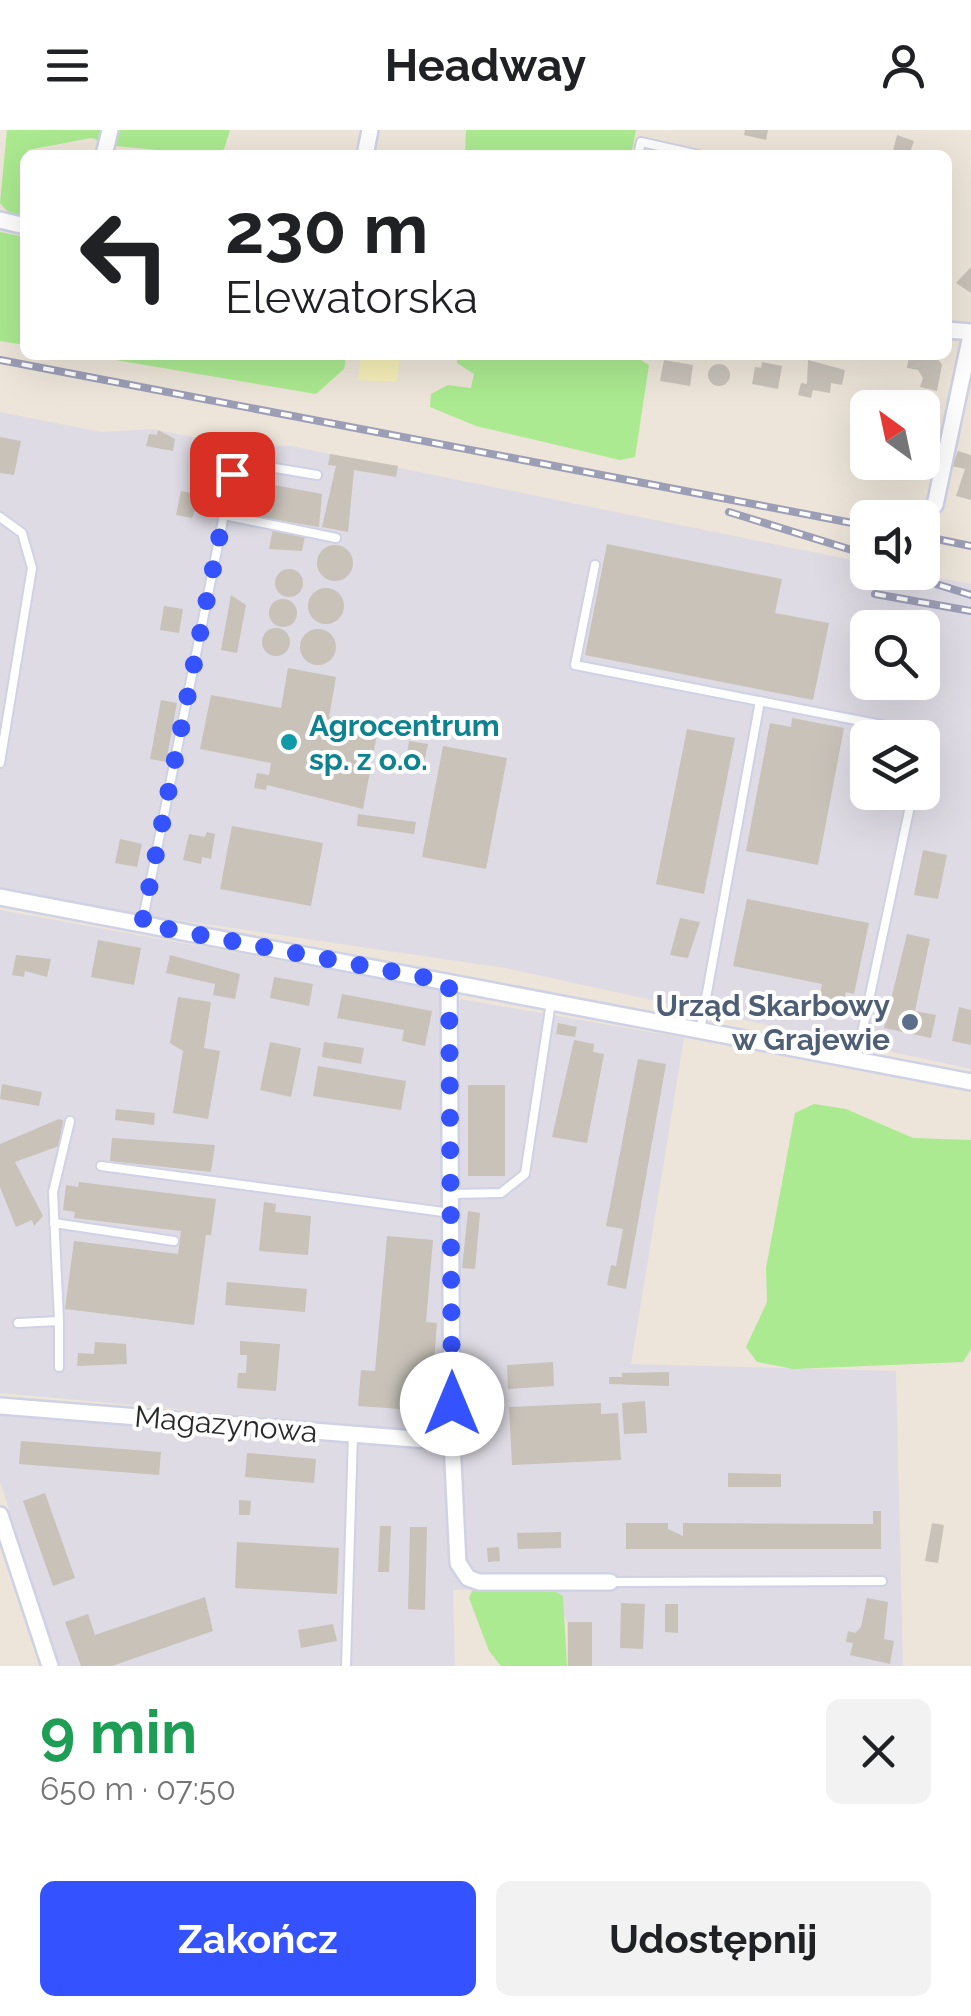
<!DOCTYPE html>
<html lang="pl">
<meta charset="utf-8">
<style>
:root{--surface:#fff;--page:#f2f2f2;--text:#202124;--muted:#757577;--accent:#3452ff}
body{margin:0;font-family:Raleway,sans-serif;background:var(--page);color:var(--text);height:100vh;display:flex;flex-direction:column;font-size:38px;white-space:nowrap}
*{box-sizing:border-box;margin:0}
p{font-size:32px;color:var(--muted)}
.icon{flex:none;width:55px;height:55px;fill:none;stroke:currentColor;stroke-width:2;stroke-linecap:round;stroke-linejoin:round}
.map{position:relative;height:1536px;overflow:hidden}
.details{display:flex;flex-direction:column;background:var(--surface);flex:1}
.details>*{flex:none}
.hud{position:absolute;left:20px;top:20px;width:932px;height:210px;border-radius:15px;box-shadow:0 10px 40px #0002;background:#fff;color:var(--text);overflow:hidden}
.needle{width:65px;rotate:327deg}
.fabs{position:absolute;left:850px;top:260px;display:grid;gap:20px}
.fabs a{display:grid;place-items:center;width:90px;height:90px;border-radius:15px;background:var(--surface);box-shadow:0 10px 40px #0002;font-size:50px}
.pin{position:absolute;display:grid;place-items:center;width:85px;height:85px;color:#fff;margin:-42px;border-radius:20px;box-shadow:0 5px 15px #0006}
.me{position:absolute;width:110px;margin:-55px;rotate:0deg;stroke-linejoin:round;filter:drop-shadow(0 0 8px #0008)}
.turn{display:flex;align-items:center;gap:35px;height:210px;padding:0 40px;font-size:45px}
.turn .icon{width:130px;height:130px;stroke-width:2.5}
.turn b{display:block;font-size:70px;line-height:85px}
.round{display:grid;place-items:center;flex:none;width:105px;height:105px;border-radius:15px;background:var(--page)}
.headline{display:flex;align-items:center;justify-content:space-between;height:170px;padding:0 40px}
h1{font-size:60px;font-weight:700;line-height:75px;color:#1e9e55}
.cta{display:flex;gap:20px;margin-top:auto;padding:20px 40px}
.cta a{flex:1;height:115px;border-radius:15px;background:var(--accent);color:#fff;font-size:40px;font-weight:700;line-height:115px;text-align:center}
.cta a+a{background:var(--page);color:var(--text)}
header{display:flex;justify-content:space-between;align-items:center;height:130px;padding:0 40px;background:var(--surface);font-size:45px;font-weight:700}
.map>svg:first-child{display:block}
.industrial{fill:#dedbe4;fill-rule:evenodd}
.green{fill:#abea90}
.sand{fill:#f6efb8}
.building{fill:#c8c2b9}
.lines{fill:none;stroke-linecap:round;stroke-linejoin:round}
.lane-casing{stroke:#ced2e4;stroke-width:12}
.street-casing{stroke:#ced2e4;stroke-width:20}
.lane{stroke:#fff;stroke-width:8}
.street{stroke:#fff;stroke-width:15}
.rail-casing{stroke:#9c9eb6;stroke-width:8}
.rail{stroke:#fff;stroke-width:4;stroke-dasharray:11;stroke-linecap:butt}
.route{stroke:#3452ff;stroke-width:18;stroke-dasharray:0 32.4}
.culture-dot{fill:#0f9aa8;stroke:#fff;stroke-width:4}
.service-dot{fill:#5c6f8a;stroke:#fff;stroke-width:4}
.labels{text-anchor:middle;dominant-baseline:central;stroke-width:8;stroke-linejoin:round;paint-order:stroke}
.culture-label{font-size:30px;font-weight:bold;fill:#0d838f;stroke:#fff;text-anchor:start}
.service-label{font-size:30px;font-weight:bold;fill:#4e5e75;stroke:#fff;text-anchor:end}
.street-label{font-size:30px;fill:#292929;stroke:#fff}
</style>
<header><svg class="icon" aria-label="menu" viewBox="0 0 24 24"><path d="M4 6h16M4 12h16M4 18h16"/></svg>Headway<svg class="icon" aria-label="person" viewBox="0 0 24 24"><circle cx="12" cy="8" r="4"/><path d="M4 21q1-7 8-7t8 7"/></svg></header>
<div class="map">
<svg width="971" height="1536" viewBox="0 0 971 1536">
<rect width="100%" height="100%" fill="#ede5d9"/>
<g class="industrial">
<path d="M0 282 101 302 152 299 235 315 291 316 867 433 868 442 914 443 971 454V939L505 838 150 786 0 758ZM868 498H922V552H868ZM868 608H922V662H868Z"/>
<path d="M0 780 440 860 447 1303 0 1263Z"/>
<path d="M460 869 684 908 631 1234 896 1241 903 1536H567V1492L554 1461 513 1458 453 1460 455 1536H57L0 1351V1283L449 1316Z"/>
</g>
<g class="green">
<path d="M7 0H230L224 19 212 25 115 16 91 8 28 20 23 37 25 88 8 82 0 73Z"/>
<path d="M466 0H636L631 25H465Z"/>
<path d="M0 102 25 107V215L0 211Z"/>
<path d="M86 225H343L346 228 344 239 316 264Z"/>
<path d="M457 225H632L649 235 635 327 620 330 476 296 430 277 431 264 448 255 471 258 474 244 457 233Z"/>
<path d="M814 974 846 979 913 1008 971 1010V1219L963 1232 793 1239 757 1232 746 1217 767 1172 766 1138 795 983Z"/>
<path d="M487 1458 554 1461 563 1466 567 1536H501L489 1521 469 1468 472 1461Z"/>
</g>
<path class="sand" d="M361 225H400L397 252 358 250Z"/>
<g class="building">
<path d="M745 0H768L766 10 744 5Z"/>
<path d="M897 5 914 11 909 25H892Z"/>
<path d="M971 137V163L956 153Z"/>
<path d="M909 225 938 229 942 235 937 261 920 257 923 248 918 240 907 238Z"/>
<path d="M664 230 693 235 690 256 660 251Z"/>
<path d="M808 230 845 240 842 255 831 253 830 263 813 260 811 268 798 265 801 253 807 254Z"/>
<path d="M762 232 782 236 778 259 752 254 755 237 761 238Z"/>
<circle cx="719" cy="245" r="11"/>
<path d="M158 300 175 309 173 321 146 316 149 304 157 305Z"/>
<path d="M922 306 935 309 931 329 922 328Z"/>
<path d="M0 307 21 311 14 345 0 343Z"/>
<path d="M958 321 971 325V370L956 366 965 339 952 336Z"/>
<path d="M330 324 398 336 396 347 354 340 348 402 322 397 336 336 328 335Z"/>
<path d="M258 352 322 364 319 397 253 386Z"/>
<path d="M181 361 201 365 192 388 176 385Z"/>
<path d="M273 399 305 406 302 421 269 419Z"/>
<path d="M607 414 782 449 775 483 829 493 813 570 585 525Z"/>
<circle cx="335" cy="433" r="18"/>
<circle cx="289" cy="453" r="14"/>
<circle cx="326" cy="476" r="18"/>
<path d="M231 465 246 475 237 523 221 520Z"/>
<circle cx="283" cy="483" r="14"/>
<path d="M164 476 183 479 179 503 160 500Z"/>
<circle cx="276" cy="512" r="14"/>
<circle cx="318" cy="517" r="18"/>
<path d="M288 538 336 547 329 587 354 592 353 600 377 604 363 679 267 655 266 660 254 658 257 643 269 645 271 633 200 619 211 565 281 578Z"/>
<path d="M161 570 177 573 166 632 150 629Z"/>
<path d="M792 588 844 598 818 735 746 721 770 593 791 597Z"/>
<path d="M687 599 735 608 704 764 656 754Z"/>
<path d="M409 611 428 614 424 633 406 630Z"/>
<path d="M443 616 507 628 486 739 422 727Z"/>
<path d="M358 684 416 692 414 704 357 696Z"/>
<path d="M232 696 323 713 311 776 220 759Z"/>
<path d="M207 702 215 704 211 729 202 727 201 734 183 730 189 704 205 707Z"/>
<path d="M120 709 142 714 137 737 115 733Z"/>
<path d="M923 720 947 725 938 769 914 765Z"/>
<path d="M747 769 869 793 854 864 846 862 841 883 817 878 822 854 733 836Z"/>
<path d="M680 788 700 792 688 828 670 825Z"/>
<path d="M907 804 930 809 915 881 936 885 931 908 884 898Z"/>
<path d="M98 810 141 818 134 855 91 847Z"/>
<path d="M16 825 51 829 47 847 25 841 24 847 12 845Z"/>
<path d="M170 825 240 844 235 869 213 865 215 854 166 843Z"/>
<path d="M274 847 313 854 309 876 270 868Z"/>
<path d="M342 864 432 881 425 916 402 911 404 900 337 888Z"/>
<path d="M178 867 211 872 204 918 220 921 208 989 173 983 183 921 170 913Z"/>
<path d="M959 877 971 880V915L952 911Z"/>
<path d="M558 893 577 897 575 907 556 904Z"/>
<path d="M574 910 594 914 593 922 604 924 587 1013 552 1007Z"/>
<path d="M270 912 301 918 291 967 260 960Z"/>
<path d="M324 912 364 918 361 934 322 927Z"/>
<path d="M638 929 666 934 626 1159 607 1155 611 1135 616 1136 623 1099 606 1096Z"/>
<path d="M318 936 406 951 401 980 313 966Z"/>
<path d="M2 954 42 962 39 976 0 969Z"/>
<rect x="468" y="955" width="37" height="91"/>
<path d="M116 979 155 983 154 995 115 990Z"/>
<path d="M59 989 63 990 59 1016 15 1032 43 1086 34 1096 32 1090 16 1097 0 1057V1014Z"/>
<path d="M112 1008 215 1015 211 1042 110 1031Z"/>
<path d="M79 1052 216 1069 211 1105H206L194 1195 65 1179 74 1111 178 1124 181 1101 74 1088 75 1082 63 1080 66 1055 78 1057Z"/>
<path d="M264 1072 276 1074 275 1082 311 1086 308 1125 259 1121Z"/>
<path d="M468 1081 480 1083 475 1139 462 1138Z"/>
<path d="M387 1106 433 1110 426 1192 437 1193 430 1281 358 1276 361 1240 375 1241Z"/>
<path d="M227 1152 307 1159 305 1182 225 1175Z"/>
<path d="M240 1211 280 1214 276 1261 237 1258 238 1243H246L247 1225H240Z"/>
<path d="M95 1212 126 1214 127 1234 77 1236 78 1223 94 1224Z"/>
<path d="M553 1232 554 1256 508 1259 507 1235Z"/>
<path d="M669 1242V1256L609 1254V1247H622V1243Z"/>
<path d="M645 1271 647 1303 624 1304 622 1273Z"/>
<path d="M601 1273V1284L618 1283 621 1330 512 1335 509 1277Z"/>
<path d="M21 1311 161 1322 159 1345 19 1334Z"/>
<path d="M247 1323 316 1329 314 1353 245 1347Z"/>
<path d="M728 1343 781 1344V1357H728Z"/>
<path d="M45 1363 75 1448 53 1456 23 1371Z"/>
<path d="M239 1370 251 1371 250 1385H239Z"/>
<path d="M873 1381H881V1419H626V1393H668V1399L683 1406V1393L873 1394Z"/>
<path d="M932 1393 944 1395 938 1433 925 1431Z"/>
<path d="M380 1396H391L389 1442H378Z"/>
<path d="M410 1397H427L425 1480 408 1479Z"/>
<path d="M561 1402V1418L518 1419 517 1403Z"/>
<path d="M237 1412 339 1418 337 1464 235 1458Z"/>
<path d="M499 1417 500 1431 488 1432 487 1418Z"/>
<path d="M205 1467 213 1501 112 1536H81L65 1492 88 1484 95 1505Z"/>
<path d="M867 1468 888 1472 884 1509 894 1511 890 1534 850 1525 853 1513 846 1512 848 1501 855 1503 861 1497Z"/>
<path d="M621 1473 645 1474 643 1519 620 1518Z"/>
<path d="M665 1474H678V1503L665 1502Z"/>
<rect x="568" y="1492" width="24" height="44"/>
<path d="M333 1494 337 1511 301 1518 298 1500Z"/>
</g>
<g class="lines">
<defs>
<g id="lane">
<path d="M638 25 641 12 699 25"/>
<path d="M224 385 336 408"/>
<path d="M0 387 22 403 32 438 0 633"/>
<path d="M595 435 575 535 887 596 894 608"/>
<path d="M142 794 232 345 251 334 317 345"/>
<path d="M700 901 760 571"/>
<path d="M856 931 913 662"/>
<path d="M101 1036 451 1083"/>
<path d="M451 1064 501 1063 525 1044 551 872"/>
<path d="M54 1093 174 1111"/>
<path d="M59 1191 53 1062 70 991"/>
<path d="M18 1193 59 1191V1237"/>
<path d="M610 1452 882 1451"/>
<path d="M346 1536 353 1304"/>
</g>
<g id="street">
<path d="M104 25 110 0"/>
<path d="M365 25 370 0"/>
<path d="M0 90 25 96"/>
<path d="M948 200 971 202"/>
<path d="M935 375 971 205"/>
<path d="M0 767 971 952"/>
<path d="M449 853 452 1312 458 1433 468 1448 479 1452H610"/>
<path d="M0 1276 452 1312"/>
<path d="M0 1385 50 1536"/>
</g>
</defs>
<use href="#lane" class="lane-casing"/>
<use href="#street" class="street-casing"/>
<use href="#lane" class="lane"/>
<use href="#street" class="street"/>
<defs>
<g id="rail">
<path d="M0 230 868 396"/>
<path d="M729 382 868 425"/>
<path d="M922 406 971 416"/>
<path d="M898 442 971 465"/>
<path d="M875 464 971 481"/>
</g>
</defs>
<use href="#rail" class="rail-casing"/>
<use href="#rail" class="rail"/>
</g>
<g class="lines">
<path class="route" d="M232 344 142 794 449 852 452 1274"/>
</g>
<circle class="culture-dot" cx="289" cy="612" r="10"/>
<circle class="service-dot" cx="910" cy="892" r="10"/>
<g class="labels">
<g class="culture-label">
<text x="309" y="595">Agrocentrum<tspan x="309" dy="34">sp. z o.o.</tspan></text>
</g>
<g class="service-label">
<text x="890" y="875">Urząd Skarbowy<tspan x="890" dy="34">w Grajewie</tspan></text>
</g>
<g class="street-label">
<text transform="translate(226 1294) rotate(5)">Magazynowa</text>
</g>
</g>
</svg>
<div class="fabs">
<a><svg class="needle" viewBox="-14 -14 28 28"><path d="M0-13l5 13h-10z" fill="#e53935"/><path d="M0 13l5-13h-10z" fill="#757577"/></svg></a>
<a><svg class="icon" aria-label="sound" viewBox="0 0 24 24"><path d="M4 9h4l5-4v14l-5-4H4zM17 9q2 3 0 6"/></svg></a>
<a><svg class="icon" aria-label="search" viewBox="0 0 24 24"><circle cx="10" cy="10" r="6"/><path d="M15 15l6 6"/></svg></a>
<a><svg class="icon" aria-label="layers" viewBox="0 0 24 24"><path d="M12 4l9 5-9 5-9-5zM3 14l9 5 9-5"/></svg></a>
</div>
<div class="pin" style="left:232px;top:344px;background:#d93025"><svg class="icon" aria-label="arrive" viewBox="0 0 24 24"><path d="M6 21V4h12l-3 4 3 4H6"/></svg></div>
<svg class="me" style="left:452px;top:1274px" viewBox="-20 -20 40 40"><circle r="19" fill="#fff"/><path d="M0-13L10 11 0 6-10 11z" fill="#3452ff"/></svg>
<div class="hud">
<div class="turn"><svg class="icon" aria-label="left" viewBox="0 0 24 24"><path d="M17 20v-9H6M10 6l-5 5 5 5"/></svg><div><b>230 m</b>Elewatorska</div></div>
</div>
</div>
<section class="details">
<div class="headline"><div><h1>9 min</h1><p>650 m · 07:50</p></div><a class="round"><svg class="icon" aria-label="close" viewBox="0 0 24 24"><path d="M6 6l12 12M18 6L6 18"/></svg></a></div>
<div class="cta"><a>Zakończ</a><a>Udostępnij</a></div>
</section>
